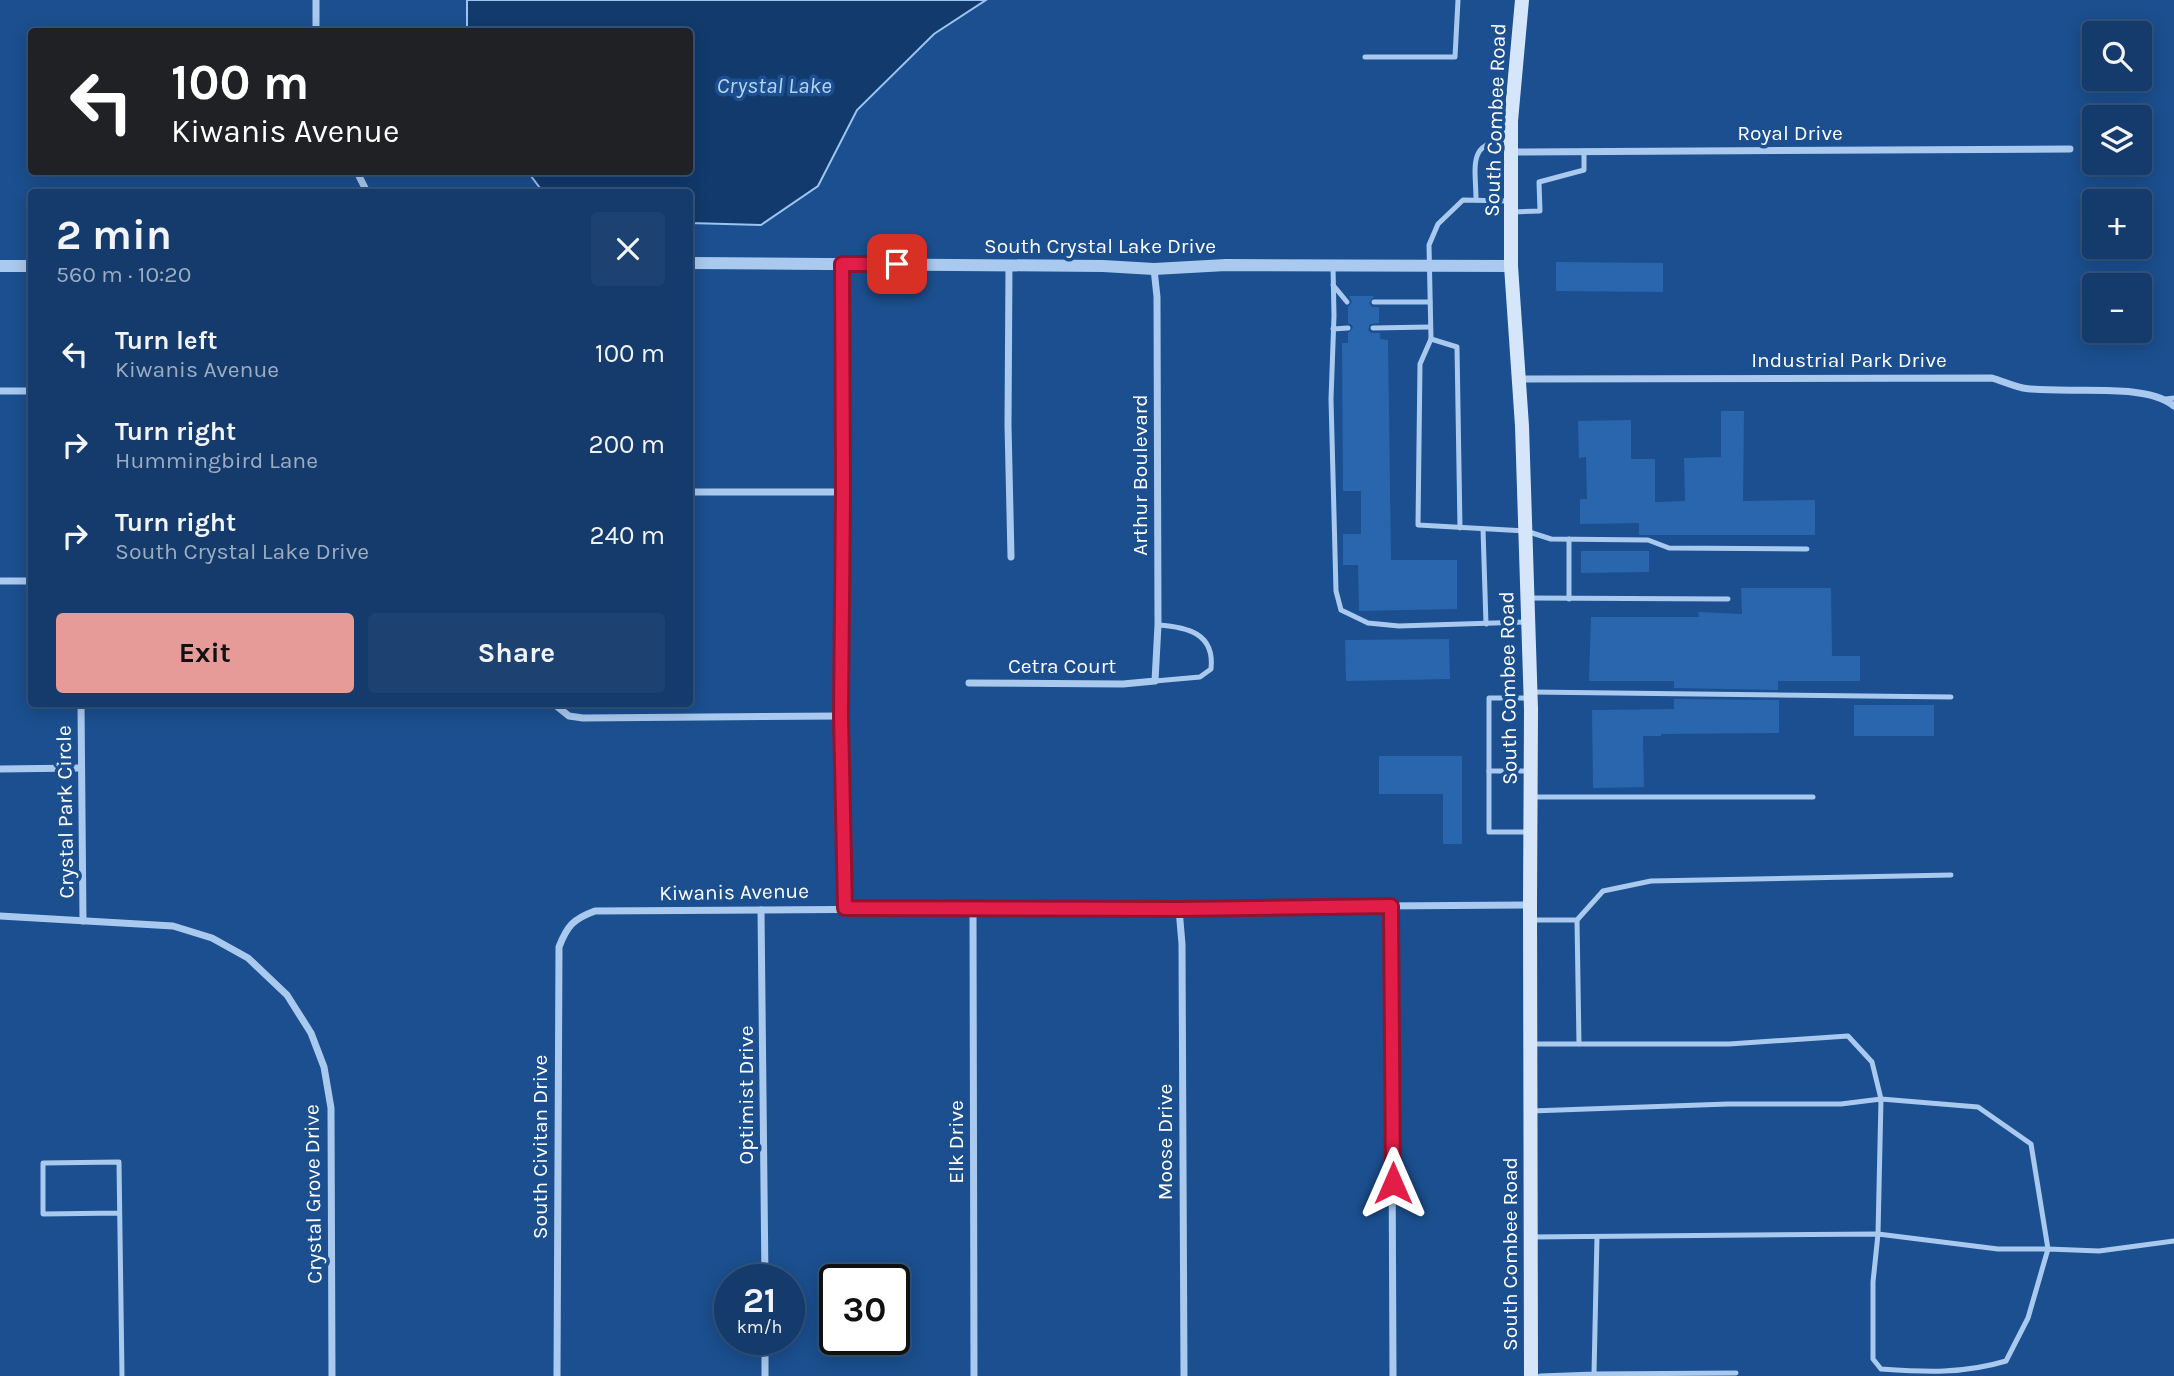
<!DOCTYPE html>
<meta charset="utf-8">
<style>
:root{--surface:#143b6b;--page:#1d4271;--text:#f1f3f6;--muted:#9dadc1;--line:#33557e;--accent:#e69b98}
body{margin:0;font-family:Karla,sans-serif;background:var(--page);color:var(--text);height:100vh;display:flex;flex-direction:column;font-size:26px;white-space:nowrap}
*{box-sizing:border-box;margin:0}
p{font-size:23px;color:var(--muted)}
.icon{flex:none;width:38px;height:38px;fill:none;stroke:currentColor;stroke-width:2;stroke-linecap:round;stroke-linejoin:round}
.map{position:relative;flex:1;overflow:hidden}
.details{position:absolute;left:28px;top:189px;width:665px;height:518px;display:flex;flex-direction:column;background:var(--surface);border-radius:7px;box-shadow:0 4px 18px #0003,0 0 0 2px var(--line)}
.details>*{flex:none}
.banner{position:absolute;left:28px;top:28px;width:665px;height:147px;border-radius:7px;box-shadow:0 4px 18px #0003,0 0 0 2px var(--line);background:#202124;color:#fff;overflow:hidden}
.controls{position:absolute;left:2082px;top:21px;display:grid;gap:14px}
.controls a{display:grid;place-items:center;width:70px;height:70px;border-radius:7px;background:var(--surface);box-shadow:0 4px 18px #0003,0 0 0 2px var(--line);font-size:35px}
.speed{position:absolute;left:714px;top:1264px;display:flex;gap:14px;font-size:35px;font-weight:700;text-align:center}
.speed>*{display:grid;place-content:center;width:91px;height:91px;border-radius:50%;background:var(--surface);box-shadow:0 4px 18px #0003,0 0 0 2px var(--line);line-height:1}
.speed small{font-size:18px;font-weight:400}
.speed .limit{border:4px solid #111;border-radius:10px;background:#fff;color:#111}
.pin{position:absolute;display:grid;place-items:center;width:60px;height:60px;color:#fff;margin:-30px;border-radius:14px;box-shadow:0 4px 10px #0006}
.me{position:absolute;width:77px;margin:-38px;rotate:0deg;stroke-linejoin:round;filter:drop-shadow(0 0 5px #0008)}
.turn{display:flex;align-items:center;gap:24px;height:147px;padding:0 28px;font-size:32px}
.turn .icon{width:91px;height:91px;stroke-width:2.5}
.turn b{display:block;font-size:49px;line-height:60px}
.round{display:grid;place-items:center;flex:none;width:74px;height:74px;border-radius:7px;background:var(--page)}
.summary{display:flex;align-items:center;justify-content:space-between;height:119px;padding:0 28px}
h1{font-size:42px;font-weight:700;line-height:52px}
.cta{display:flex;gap:14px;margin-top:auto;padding:14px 28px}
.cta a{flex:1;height:80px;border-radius:7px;background:var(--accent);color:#111;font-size:28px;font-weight:700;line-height:80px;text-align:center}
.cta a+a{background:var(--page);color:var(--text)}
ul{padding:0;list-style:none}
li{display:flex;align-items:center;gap:21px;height:91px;padding:0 28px}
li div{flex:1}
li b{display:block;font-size:26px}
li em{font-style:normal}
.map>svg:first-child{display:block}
.water{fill:#123a6d;stroke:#9cc4f0;stroke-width:2}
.building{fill:#2a66ad}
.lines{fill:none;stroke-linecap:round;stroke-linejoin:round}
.service{stroke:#a9c9ee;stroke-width:5}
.minor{stroke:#a9c9ee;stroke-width:7}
.tertiary{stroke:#a9c9ee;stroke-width:12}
.secondary{stroke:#d6e6fa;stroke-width:14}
.route-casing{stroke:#92132f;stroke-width:18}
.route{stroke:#e11d48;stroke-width:12}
.labels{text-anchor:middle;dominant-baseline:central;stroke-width:7;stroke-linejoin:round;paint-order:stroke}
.street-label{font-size:21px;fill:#fff;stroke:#1b4f8f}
.water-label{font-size:23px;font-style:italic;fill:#b5d3f5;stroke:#1b4f8f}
</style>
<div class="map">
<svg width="2174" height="1376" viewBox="0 0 2174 1376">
<rect width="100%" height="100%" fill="#1b4f8f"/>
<path class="water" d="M467 0H986L934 34 857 110 818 186 761 225 690 223V192H543L528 172H690V32L467 31Z"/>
<g class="building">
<path d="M1556 262 1663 263V292L1556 291Z"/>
<path d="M1349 296H1374L1369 303 1372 307H1379V323L1370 324 1368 330 1371 333H1380V339L1388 340 1391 560H1457V609L1359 611 1358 565H1343V534H1361V491H1343L1342 343H1348V333L1353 328 1352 325 1348 323V307L1352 302Z"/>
<path d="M1721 411H1744L1743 501 1815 500V535H1639V523L1580 524V499H1587L1586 457 1579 458 1578 421 1631 420V459H1655V502L1685 501 1684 458 1721 457Z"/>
<path d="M1581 551H1649V572L1581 573Z"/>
<path d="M1741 588H1831L1832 656H1860V681H1778V690L1674 688V681H1589L1591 617H1699L1698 612 1742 614Z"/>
<path d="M1449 639 1450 679 1346 681 1345 640Z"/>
<path d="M1674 699 1779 700V733L1661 734V736H1643L1644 787 1593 788 1592 710 1674 709Z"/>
<rect x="1854" y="705" width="80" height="31"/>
<path d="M1379 756H1462V844H1443V794H1379Z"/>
</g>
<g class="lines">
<g class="service">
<path d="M1365 57H1455L1458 0"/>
<path d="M1476 200C1476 166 1466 142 1510 139"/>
<path d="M1509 201 1463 200 1438 224 1429 245 1431 339 1420 364 1418 525 1526 531 1551 539 1648 540 1669 548 1807 549"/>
<path d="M1511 212 1540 211 1539 182 1584 170V151"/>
<path d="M1333 265 1334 316 1331 399 1336 591 1341 610 1368 623 1399 626 1528 622"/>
<path d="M1333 285 1347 302"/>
<path d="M1374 302H1430"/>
<path d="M1373 328 1430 327"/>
<path d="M1333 329 1348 328"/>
<path d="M1431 339 1457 347 1460 528"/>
<path d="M2166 399 2174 398"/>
<path d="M1483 529 1486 624"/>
<path d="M1569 539V599"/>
<path d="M1528 598 1728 599"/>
<path d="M1155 681 1200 677 1211 669C1215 633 1187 627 1158 625"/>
<path d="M1531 692 1951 697"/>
<path d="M1489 771V698H1528"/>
<path d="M1534 797H1813"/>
<path d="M1530 832H1489V771H1531"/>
<path d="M1530 920H1577L1603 891 1651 881 1951 875"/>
<path d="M1577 920 1579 1044"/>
<path d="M1531 1111 1728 1104H1841L1881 1099 1878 1234 1873 1282V1359L1881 1369C1925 1372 1963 1374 2006 1361L2028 1318 2048 1249 2099 1251 2174 1241"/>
<path d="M119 1213 43 1214V1163L119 1162 122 1376"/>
<path d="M1531 1237 1878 1234 1998 1249H2048L2031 1144 1978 1107 1881 1099 1872 1062 1848 1036 1729 1044H1533"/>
<path d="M1594 1374 1736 1373"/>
<path d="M1540 1376 1594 1374 1597 1237"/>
</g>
<g class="minor">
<path d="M316 0V32"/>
<path d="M1511 152 2070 149"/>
<path d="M357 172 367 192"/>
<path d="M841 264 843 492 841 716 845 908"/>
<path d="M1009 265 1008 425 1011 557"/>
<path d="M1520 379 1992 378C2002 381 2013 386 2023 388 2063 395 2145 381 2174 406"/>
<path d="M0 391H32"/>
<path d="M690 492H843"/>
<path d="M0 581H32"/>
<path d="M969 683 1123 684 1155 681 1158 625 1157 297 1154 269"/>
<path d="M81 704 83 921"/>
<path d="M554 704 569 716 583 718 841 716"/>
<path d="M0 769 81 768"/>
<path d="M1391 906 1393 1376"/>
<path d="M973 909 974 1376"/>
<path d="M1179 909 1182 944 1184 1376"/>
<path d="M761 910 765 1279"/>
<path d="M0 916 173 926 212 938 248 958 287 995 311 1033 324 1067 331 1108 332 1376"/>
<path d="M765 1339V1376"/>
<path d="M557 1376 559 947C567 926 573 919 595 911 906 909 1218 908 1530 905"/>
</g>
<g class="tertiary">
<path d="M690 263 1103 266 1154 269 1226 265 1511 266"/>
<path d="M0 266H32"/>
</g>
<path class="secondary" d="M1522 0 1511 121V266L1522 426 1531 709 1530 905 1531 1376"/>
</g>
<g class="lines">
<defs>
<path id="route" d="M897 264H842L843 492 841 716 845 908 1179 909 1391 906 1393 1183"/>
</defs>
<use href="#route" class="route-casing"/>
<use href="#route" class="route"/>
</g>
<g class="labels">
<g class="street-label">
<text transform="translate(1495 120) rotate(-88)">South Combee Road</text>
<text x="1790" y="133">Royal Drive</text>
<text x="1100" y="246">South Crystal Lake Drive</text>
<text x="1849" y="360">Industrial Park Drive</text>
<text transform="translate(1140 475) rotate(-90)">Arthur Boulevard</text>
<text x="1062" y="666">Cetra Court</text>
<text transform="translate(1508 688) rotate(-91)">South Combee Road</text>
<text transform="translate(65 812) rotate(-91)">Crystal Park Circle</text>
<text transform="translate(734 892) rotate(-1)">Kiwanis Avenue</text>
<text transform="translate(746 1095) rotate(-90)">Optimist Drive</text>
<text transform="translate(956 1142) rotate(-90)">Elk Drive</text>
<text transform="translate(1165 1142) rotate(-90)">Moose Drive</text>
<text transform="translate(540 1147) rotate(-90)">South Civitan Drive</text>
<text transform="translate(313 1194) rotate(-91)">Crystal Grove Drive</text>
<text transform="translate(1510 1254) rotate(-90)">South Combee Road</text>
</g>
<g class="water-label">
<text x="774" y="85">Crystal Lake</text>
</g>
</g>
</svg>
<div class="controls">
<a><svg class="icon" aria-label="search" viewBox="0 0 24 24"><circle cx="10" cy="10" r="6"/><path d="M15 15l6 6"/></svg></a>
<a><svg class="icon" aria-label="layers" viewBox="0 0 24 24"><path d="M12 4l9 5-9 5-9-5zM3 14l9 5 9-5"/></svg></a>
<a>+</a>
<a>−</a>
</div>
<div class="speed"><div>21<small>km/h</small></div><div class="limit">30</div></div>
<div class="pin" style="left:897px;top:264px;background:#d93025"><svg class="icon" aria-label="arrive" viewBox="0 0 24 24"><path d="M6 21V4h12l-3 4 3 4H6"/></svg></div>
<svg class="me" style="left:1393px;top:1183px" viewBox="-20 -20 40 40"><path d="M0-17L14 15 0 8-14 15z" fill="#e11d48" stroke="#fff" stroke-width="4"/></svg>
<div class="banner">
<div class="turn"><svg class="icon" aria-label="left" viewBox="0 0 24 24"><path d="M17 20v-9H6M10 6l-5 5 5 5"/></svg><div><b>100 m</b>Kiwanis Avenue</div></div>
</div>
<section class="details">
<div class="summary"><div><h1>2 min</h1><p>560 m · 10:20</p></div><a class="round"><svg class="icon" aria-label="close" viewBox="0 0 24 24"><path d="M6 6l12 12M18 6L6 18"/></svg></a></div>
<ul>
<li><svg class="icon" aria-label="left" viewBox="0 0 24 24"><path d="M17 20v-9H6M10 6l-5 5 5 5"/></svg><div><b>Turn left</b><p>Kiwanis Avenue</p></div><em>100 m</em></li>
<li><svg class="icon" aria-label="right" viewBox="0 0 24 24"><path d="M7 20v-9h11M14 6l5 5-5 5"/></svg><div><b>Turn right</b><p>Hummingbird Lane</p></div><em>200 m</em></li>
<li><svg class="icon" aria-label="right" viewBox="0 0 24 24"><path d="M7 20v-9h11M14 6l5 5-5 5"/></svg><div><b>Turn right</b><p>South Crystal Lake Drive</p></div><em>240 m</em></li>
</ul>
<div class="cta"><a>Exit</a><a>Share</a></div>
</section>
</div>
